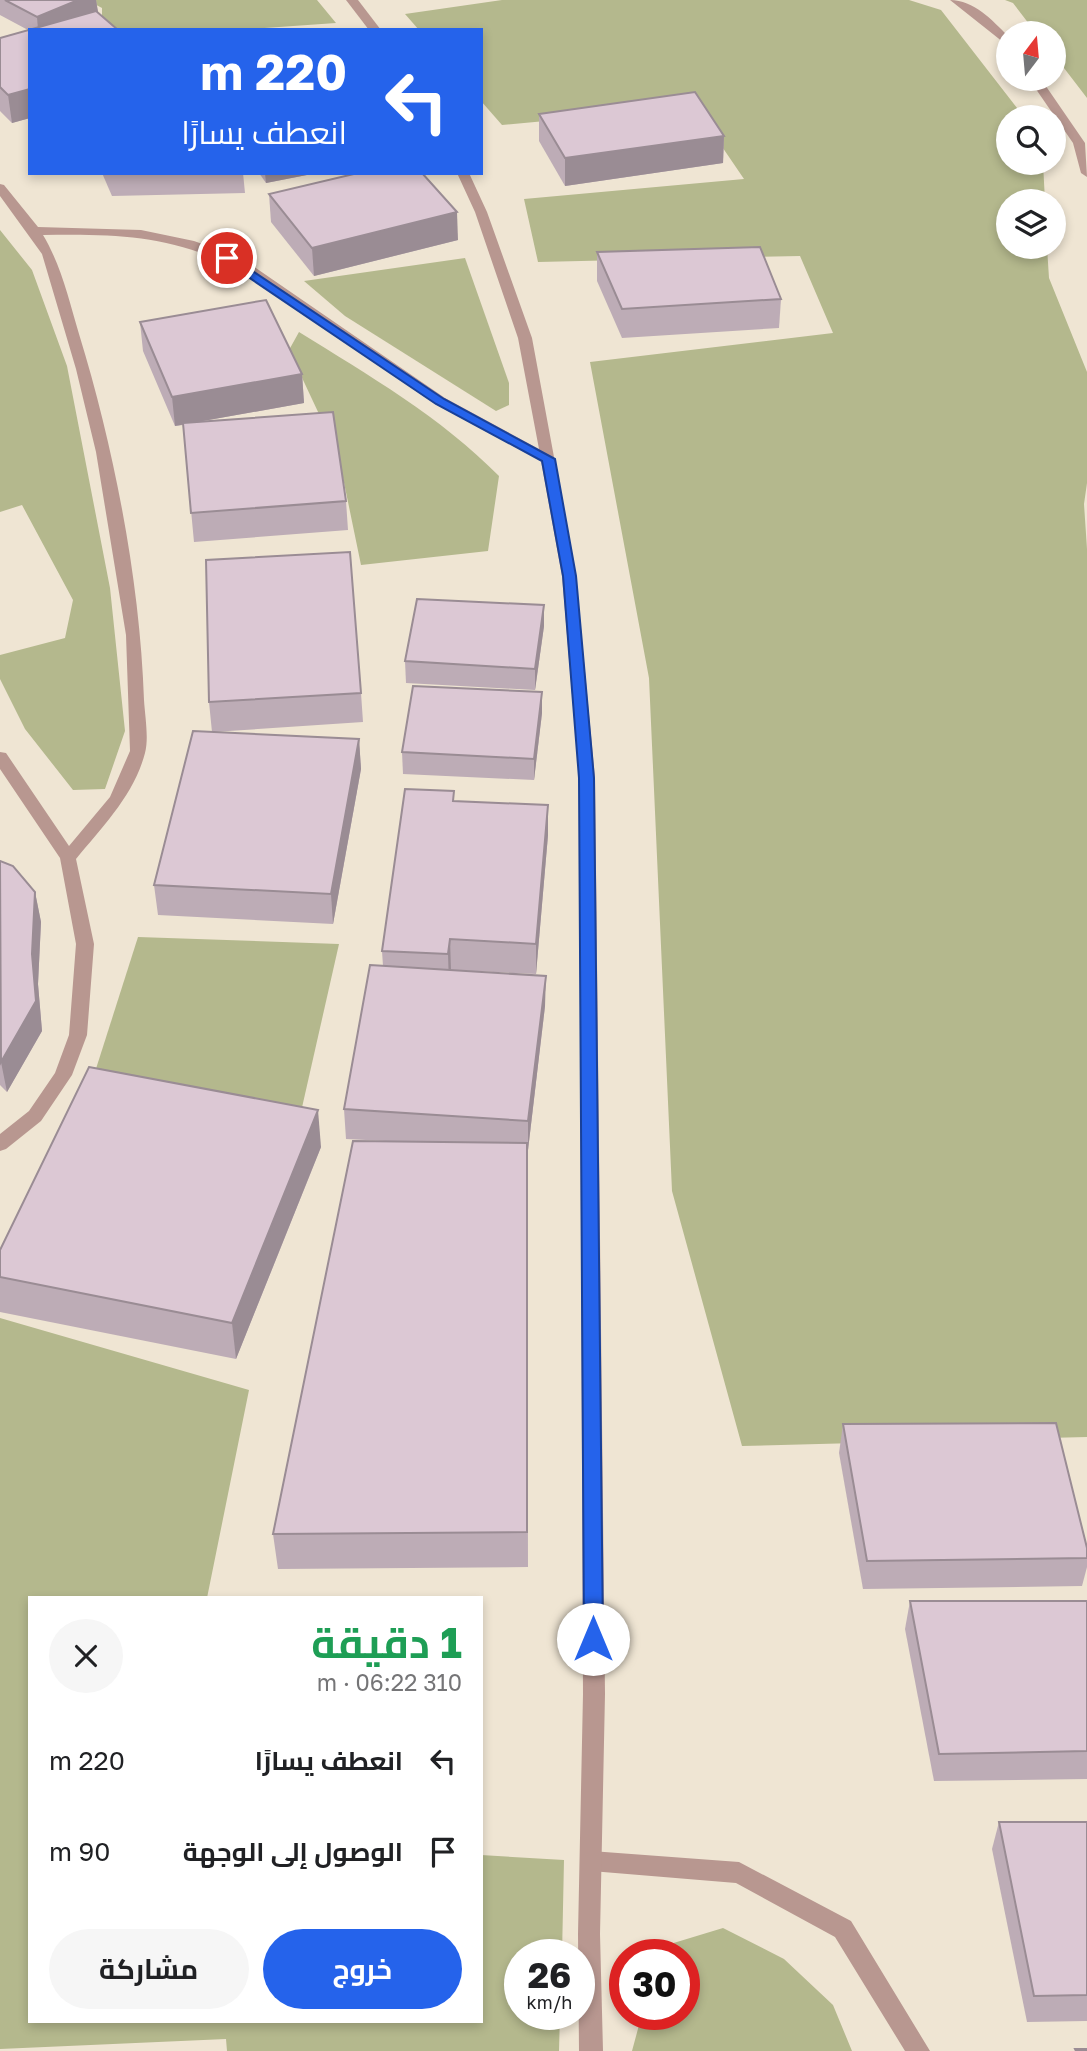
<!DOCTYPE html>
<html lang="ar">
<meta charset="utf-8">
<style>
:root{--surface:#fff;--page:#f6f6f6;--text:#202124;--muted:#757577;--accent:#2563eb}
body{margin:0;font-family:"Golos Text",Cairo,sans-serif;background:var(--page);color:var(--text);direction:rtl;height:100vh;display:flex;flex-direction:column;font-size:26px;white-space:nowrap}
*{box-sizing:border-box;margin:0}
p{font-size:23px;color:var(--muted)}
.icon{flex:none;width:38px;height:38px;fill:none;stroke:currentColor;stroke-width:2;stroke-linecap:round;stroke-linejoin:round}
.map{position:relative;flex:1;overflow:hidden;direction:ltr}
.details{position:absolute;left:28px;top:1596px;width:455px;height:427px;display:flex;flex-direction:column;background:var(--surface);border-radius:0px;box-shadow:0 4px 10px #0003;direction:rtl}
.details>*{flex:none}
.guide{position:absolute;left:28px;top:28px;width:455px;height:147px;border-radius:0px;box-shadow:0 4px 10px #0003;direction:rtl;background:#2563eb;color:#fff;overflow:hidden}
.needle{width:46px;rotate:16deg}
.fabs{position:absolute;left:996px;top:21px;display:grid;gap:14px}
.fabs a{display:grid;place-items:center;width:70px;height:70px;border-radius:50%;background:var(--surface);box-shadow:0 4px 10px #0003;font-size:35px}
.speed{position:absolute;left:504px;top:1939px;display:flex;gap:14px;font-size:35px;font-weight:700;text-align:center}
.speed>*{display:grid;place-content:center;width:91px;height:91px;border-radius:50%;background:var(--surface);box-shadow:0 4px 10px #0003;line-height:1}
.speed small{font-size:18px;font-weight:400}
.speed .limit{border:10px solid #d22;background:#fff;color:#111}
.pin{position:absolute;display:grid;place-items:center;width:60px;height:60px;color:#fff;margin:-30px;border:4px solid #fff;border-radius:50%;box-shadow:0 2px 7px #0007}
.me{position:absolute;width:77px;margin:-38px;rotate:0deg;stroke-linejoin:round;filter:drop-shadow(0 0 5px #0008)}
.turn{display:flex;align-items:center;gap:24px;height:147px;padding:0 21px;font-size:32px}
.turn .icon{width:91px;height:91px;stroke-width:2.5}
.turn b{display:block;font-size:49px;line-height:60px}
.round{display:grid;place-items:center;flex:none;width:74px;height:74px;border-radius:37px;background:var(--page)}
.headline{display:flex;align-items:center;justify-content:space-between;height:119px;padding:0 21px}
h1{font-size:42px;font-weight:700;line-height:52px;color:#1e9e55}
.cta{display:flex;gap:14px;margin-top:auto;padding:14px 21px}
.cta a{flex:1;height:80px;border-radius:42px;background:var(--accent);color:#fff;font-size:28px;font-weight:700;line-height:80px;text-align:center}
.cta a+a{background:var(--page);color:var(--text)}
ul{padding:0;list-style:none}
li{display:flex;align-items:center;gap:21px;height:91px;padding:0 21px}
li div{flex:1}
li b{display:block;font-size:26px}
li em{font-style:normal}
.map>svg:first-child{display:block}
.green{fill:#b4b88d}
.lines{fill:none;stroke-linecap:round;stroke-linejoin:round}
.lane{fill:#b89790;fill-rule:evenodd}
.street{fill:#b89790;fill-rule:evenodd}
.wall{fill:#bdacb6}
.shaded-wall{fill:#9a8c94}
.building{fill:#dcc8d4;stroke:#9a8c94;stroke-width:2}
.route{fill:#2563eb;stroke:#184099;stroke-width:2}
</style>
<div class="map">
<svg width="1087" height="2051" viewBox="0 0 1087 2051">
<rect width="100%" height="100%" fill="#efe5d3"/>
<g class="green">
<path d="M87 0H317L336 23 238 30H106L102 27V8Z"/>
<path d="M502 0H909L941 10 1024 117H1008V163H1043L1045 201H1008V247H1047L1049 278 1087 372V483L1084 504 1087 549V1437L742 1446 672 1191 649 678 590 362 833 333 800 256 538 262 524 199 744 179 695 107 502 125 481 101V30H419L405 14Z"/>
<path d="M1005 0H1087V98L1054 55V33H1036L1013 3Z"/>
<path d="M0 230 32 270 67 366 110 588 125 731 105 789 73 790 25 729 0 679V655L65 638 73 600 22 505 0 512Z"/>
<path d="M465 258 509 383V405L496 411 345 316 304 281Z"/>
<path d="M299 332C368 375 441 417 499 476L488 551 361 565 334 434 319 414 289 350Z"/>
<path d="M138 937 339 944 296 1134 87 1097Z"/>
<path d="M0 1318 249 1390 207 1598H30V2021H481V1855L564 1860 562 1955H520V2014H560L559 2051H227L226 2039 0 2049Z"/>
<path d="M723 1928 784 1959 833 2005 852 2051H632L642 2014H684V1955H663L667 1945Z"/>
</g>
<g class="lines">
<path class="lane" d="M591 1851 739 1862 851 1921 930 2051H905L835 1937 736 1883 591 1871 583 1868 580 1861 583 1854Z"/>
<g class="street">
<path d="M346 0H358L381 30H369Z"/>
<path d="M950 0C974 0 992 20 1008 36V46Z"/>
<path d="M1029 79H1041L1085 143 1087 177 1081 173 1073 143Z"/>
<path d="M457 173H469L487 212 532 338 576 576 595 778 605 1694 600 1934 603 2051H579L578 1934 583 1694 579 778 562 576 541 461 435 404 237 268C168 235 118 234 43 235 61 265 69 300 79 334 114 448 140 581 144 700 145 716 149 738 145 753 134 795 103 826 76 859L94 944 87 1035 72 1075 41 1121 6 1149 0 1151V1134L29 1111 55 1073 69 1035 76 944 60 858 0 769V752L6 753 69 846 110 797 130 751 126 635 96 452 76 369 42 254 0 196V184L4 185 38 227 141 230 194 241 219 250 247 262 445 398 539 449 518 338 475 212Z"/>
</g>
</g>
<g class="wall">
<path d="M0 0H96L98 12 30 30V118L12 123 0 111V38L28 30 0 15Z"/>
<path d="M539 114 724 136 723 163 565 186 539 141Z"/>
<path d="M102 173H243L245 193 112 196Z"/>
<path d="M259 173H317L266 183Z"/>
<path d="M269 194 458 240 314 276 271 222Z"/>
<path d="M597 252 781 299 779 328 622 338 597 281Z"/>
<path d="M140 322 302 374 304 403 197 422 346 501 348 530 194 542 183 425 175 426 143 351Z"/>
<path d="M544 626 535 690 406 683 405 661Z"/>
<path d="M361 693 363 722 213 732 359 739 361 769 333 924 158 915 154 885 212 732 209 702Z"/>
<path d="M542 713 534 780 403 774 402 752Z"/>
<path d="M454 791V801L548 835 536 974 450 970 545 1006 528 1150H527L528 1567 278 1569 273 1534 386 1141 346 1139 344 1109 383 966 382 951Z"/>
<path d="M0 861 35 892 41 922 38 984 42 1031 7 1092 0 1085Z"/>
<path d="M321 1147 236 1359 0 1312V1250Z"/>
<path d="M843 1424 1087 1548V1567L1082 1586 863 1589 839 1453Z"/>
<path d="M910 1601H1087V1779L934 1781 905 1629Z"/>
<path d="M999 1822H1087V2021L1027 2022 992 1849Z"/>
</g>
<g class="shaded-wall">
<path d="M78 0H96L98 12 38 30 37 17Z"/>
<path d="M30 89V118L12 123 8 95Z"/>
<path d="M724 136 723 163 565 186V158Z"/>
<path d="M265 173H317L266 183Z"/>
<path d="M457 212 458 240 314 276 312 248Z"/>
<path d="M302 374 304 403 175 426 172 397Z"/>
<path d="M544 605V626L535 690V669Z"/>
<path d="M542 692V713L534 780V759Z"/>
<path d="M359 739 361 769 333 924 331 894Z"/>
<path d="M548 805V835L536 974V944Z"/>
<path d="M35 892 41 922 38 984 42 1031 7 1092 1 1062Z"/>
<path d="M450 939 451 970 449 984 448 954Z"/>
<path d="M546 976 545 1006 528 1150V1121Z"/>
<path d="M318 1110 321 1147 236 1359 232 1323Z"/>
</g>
<g class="building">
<path d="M5 0H78L37 17Z"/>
<path d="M96 11 118 30H30V89L8 95 0 87V38Z"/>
<path d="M695 92 724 136 565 158 539 114Z"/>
<path d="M358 173H422L457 212 312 248 269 194Z"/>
<path d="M760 247 781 299 622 309 597 252Z"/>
<path d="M266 300 302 374 172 397 140 322Z"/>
<path d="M333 412 346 501 191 513 183 423Z"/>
<path d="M350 552 361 693 209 702 206 560Z"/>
<path d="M417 599 544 605 535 669 405 661Z"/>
<path d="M413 686 542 692 534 759 402 752Z"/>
<path d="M193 731 359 739 331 894 154 885Z"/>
<path d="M405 789 454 791 453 801 548 805 536 944 450 939 448 954 382 951Z"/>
<path d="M0 861 13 866 35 892 32 954 36 1001 1 1062Z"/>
<path d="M370 965 546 976 528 1121 344 1109Z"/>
<path d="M89 1067 318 1110 232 1323 0 1277V1250Z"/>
<path d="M353 1141 527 1143V1532L273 1534Z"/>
<path d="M1056 1423 1087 1548V1558L867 1561 843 1424Z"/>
<path d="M910 1601H1087V1751L939 1754Z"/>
<path d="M999 1822H1087V1995L1034 1996Z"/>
<path d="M1075 2049H1087V2051H1076Z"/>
</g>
<path class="route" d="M227 254 444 399 555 459 576 576 594 778 603 1639 600 1645 593 1647 587 1645 584 1639 579 778 563 576 542 461 436 404 223 260 221 258Z"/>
</svg>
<div class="fabs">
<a><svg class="needle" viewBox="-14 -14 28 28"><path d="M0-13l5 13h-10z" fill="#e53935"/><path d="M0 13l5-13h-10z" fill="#757577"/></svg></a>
<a><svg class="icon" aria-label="search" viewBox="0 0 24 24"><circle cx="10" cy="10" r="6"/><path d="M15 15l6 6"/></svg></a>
<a><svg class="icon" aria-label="layers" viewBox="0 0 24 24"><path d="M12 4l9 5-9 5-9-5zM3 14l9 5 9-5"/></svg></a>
</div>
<div class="speed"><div>26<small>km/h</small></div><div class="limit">30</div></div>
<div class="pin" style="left:227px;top:258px;background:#d93025"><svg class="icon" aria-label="arrive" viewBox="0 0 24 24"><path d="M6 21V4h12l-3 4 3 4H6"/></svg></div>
<svg class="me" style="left:593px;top:1639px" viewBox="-20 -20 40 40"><circle r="19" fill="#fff"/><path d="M0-13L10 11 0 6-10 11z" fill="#2563eb"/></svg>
<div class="guide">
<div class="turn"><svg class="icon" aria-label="left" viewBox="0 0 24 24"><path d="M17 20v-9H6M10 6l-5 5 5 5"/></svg><div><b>220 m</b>انعطف يسارًا</div></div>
</div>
<section class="details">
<div class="headline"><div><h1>1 دقيقة</h1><p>310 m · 06:22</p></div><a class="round"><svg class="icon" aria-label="close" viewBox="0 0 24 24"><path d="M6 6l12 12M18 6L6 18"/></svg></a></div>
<ul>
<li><svg class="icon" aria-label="left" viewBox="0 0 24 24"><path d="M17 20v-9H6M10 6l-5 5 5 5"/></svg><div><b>انعطف يسارًا</b></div><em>220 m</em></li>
<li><svg class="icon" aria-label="arrive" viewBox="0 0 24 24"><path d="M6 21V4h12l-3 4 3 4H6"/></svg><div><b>الوصول إلى الوجهة</b></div><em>90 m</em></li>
</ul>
<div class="cta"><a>خروج</a><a>مشاركة</a></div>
</section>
</div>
